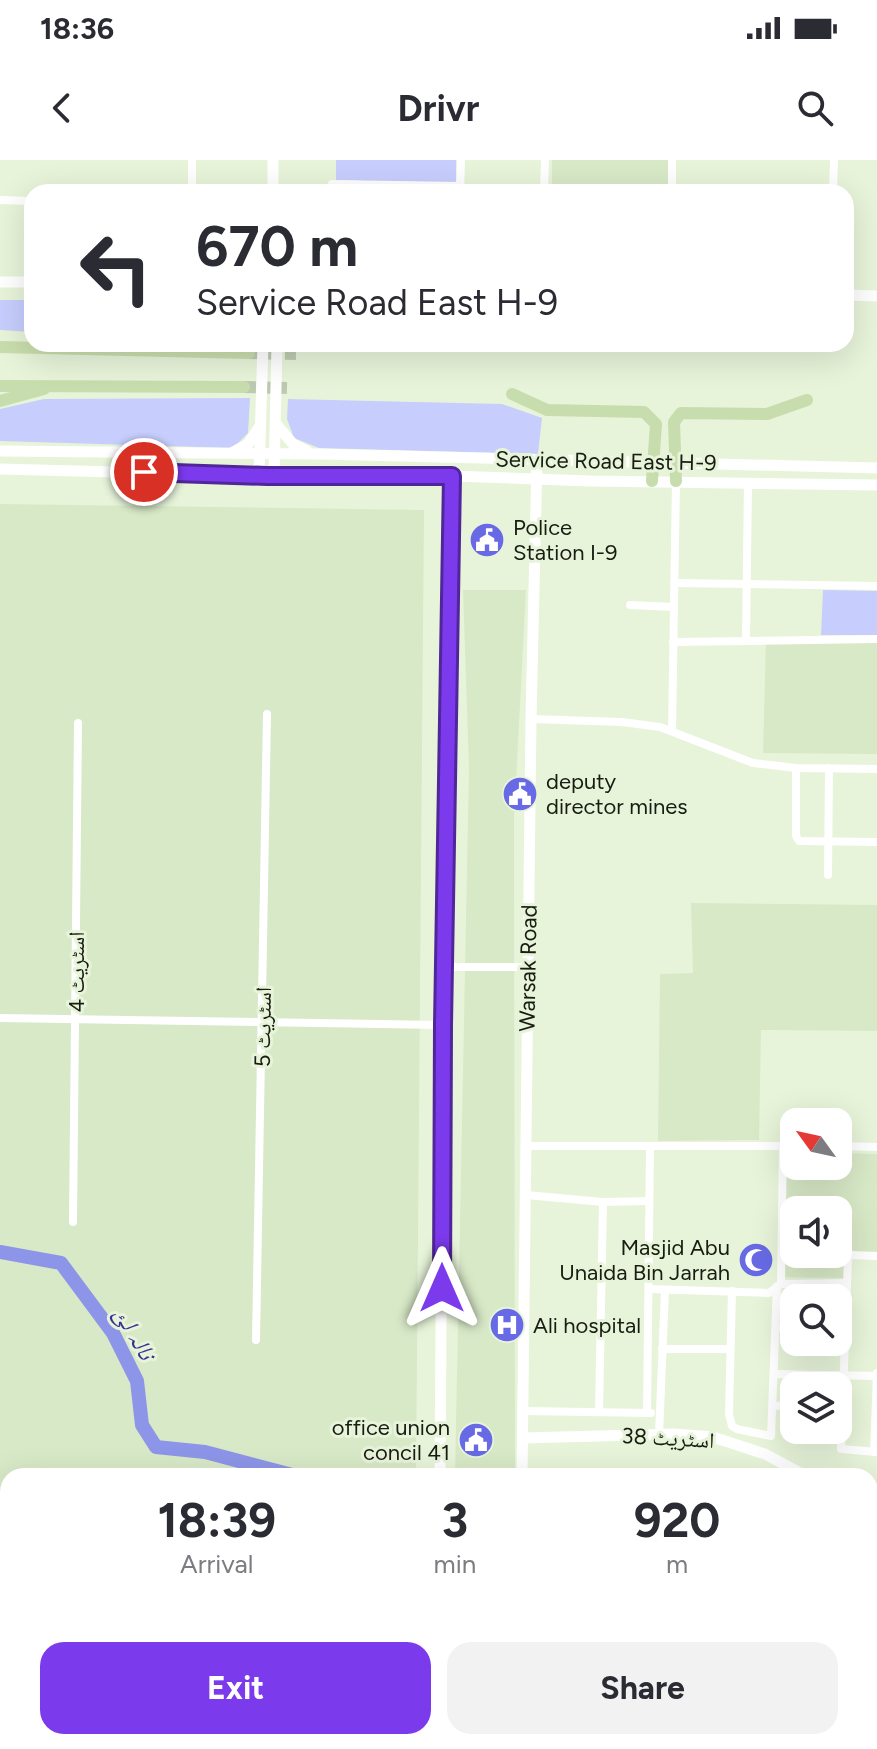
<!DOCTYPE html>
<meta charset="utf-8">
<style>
:root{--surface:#fff;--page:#f2f2f3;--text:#2b2b33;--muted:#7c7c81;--accent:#7c3aed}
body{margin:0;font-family:Figtree,"Noto Naskh Arabic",sans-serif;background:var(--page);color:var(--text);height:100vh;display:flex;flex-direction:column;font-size:30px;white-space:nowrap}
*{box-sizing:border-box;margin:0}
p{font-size:26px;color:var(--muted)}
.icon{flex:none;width:44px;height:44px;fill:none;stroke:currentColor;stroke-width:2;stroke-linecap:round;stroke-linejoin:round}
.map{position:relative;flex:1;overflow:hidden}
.details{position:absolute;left:0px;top:1308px;width:878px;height:282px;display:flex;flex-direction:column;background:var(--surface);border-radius:24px 24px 0 0;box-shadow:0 8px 32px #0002}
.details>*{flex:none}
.hud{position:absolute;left:24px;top:24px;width:830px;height:168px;border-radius:24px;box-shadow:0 8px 32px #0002;background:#fff;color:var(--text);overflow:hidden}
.needle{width:52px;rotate:303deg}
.tools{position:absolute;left:780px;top:948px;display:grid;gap:16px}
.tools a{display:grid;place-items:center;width:72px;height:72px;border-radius:16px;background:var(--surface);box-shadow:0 8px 32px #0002;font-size:40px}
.pin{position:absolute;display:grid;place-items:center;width:68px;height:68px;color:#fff;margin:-34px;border:4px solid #fff;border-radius:50%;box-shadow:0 2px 8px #0007}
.me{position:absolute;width:88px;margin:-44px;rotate:0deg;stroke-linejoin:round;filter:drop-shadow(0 0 6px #0008)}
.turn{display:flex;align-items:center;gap:28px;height:168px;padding:0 40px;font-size:36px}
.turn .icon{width:104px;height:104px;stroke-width:2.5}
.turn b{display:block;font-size:56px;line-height:68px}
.eta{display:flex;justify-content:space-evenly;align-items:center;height:136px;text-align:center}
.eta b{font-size:48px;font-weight:700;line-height:56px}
.primary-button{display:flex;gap:16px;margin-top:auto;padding:16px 40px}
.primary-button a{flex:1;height:92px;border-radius:24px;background:var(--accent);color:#fff;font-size:32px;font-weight:700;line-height:92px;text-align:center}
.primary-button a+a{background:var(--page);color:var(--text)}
.status{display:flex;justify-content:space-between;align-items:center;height:56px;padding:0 40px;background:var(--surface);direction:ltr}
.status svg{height:22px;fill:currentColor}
header{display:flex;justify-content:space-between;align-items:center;height:104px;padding:0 40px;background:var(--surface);font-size:36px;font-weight:700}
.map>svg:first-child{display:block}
.built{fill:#d8e9c7;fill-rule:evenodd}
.green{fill:#c7cefd}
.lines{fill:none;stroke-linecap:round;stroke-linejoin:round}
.river{stroke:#8d95e8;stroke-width:14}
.primary-tunnel{stroke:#bec9b1;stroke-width:12;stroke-dasharray:12 6;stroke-linecap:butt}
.street{stroke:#fff;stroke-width:8}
.secondary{stroke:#fff;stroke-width:11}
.primary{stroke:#c8ddad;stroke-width:12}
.route-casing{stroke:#51269a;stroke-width:20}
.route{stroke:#7c3aed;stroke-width:14}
.labels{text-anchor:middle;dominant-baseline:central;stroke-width:6;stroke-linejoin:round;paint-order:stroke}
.street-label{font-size:22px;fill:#181c13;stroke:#e7f4d9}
.poi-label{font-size:22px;fill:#181c13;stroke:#e7f4d9;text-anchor:start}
.water-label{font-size:24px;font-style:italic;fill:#353190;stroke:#e7f4d9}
</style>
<div class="status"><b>18:36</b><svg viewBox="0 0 49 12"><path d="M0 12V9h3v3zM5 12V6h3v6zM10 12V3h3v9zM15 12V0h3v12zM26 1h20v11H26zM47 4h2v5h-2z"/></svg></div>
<header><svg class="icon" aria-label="back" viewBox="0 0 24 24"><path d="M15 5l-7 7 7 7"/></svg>Drivr<svg class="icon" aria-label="search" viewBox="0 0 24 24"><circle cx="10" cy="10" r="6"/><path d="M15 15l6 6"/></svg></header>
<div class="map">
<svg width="877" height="1589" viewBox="0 0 877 1589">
<rect width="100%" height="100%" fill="#e7f4d9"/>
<g class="built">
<path d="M552 0H669L668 32H552Z"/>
<path d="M0 344 424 350 416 1316H8V1582H414V1589H0Z"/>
<path d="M463 430H526L514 660 515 1316H455L469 608Z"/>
<path d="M766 480 877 481V594L763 593Z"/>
<path d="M691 743 877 745V871L761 870 759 980 658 981 660 814 693 813Z"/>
<path d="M783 993H794V1006H838V993L877 994V1093H848L845 1118 780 1117ZM794 1050H838V1094H794Z"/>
<path d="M450 1582H516V1589H449Z"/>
</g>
<g class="green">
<path d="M336 0H456V24L336 20Z"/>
<path d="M0 140H32V172L0 170Z"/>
<path d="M250 238 248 273 233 288 0 281V249L44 239Z"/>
<path d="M288 239 502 244 542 258 538 294 319 288 294 278 287 259Z"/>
<path d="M823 430 877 431V475H821Z"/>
</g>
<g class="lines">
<g class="river">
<path d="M0 1092 61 1103 113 1173 137 1221 142 1265 156 1287 205 1292 296 1316"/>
<path d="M870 1466 877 1478"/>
</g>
<g class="primary-tunnel">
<path d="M249 193 296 194"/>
<path d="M244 227 287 228"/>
</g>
<g class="street">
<path d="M332 24 460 26"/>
<path d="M192 32V0"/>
<path d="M460 32 461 0"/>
<path d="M544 32 545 0"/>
<path d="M672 32V0"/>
<path d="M833 32 834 0"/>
<path d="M0 40 32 41"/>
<path d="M674 423 877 426"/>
<path d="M630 445 674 447"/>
<path d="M746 480 748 323"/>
<path d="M673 482 877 479"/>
<path d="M531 559 622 562 660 567 753 603 796 608 877 609"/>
<path d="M672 571 676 321"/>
<path d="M796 608V676L799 681 877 682"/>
<path d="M828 715 829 608"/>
<path d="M444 807H528"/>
<path d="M0 858 443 865"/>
<path d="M526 986H794"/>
<path d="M838 986 877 987"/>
<path d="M526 1035 603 1042 649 1041"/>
<path d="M73 1062 78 563"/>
<path d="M877 1096 850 1095 848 1098 841 1289 877 1292"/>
<path d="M781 1124 783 986"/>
<path d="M650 1129 769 1133 781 1124 847 1123"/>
<path d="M732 1131 729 1254 732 1266 737 1269 771 1276 777 1126"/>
<path d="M776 1168H794"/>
<path d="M256 1180 267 554"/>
<path d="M662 1189H730"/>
<path d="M774 1214 877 1216"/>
<path d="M774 1246 794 1245"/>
<path d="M523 1251 651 1253"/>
<path d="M599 1252 603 1042"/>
<path d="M647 1253 650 987"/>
<path d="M659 1275 665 1130"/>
<path d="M874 1292 877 1213"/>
<path d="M870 1562 877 1563"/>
<path d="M599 1589V1582"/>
<path d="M673 1589V1582"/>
<path d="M728 1589V1582"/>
<path d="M782 1589V1582"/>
</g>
<g class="secondary">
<path d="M273 32V0"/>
<path d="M0 122H32"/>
<path d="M846 135 877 136"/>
<path d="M276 264 293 284 307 291"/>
<path d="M0 291 319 294 877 308"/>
<path d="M233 292 248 284 260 266"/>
<path d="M0 309 267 316H452L590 321 877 325"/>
<path d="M259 315 263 184"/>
<path d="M274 315 277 184"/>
<path d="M523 1278 674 1274 713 1277 765 1294 806 1316"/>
<path d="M440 1316 443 865 452 316"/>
<path d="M522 1316 531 559 537 300"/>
<path d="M870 1345 877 1347"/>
<path d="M435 1589V1582"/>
<path d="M523 1589V1582"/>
</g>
<g class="primary">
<path d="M513 185 517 184"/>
<path d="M0 187 249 193"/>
<path d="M0 226 244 227"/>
<path d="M512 234 547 250 644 252 656 264 652 321"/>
<path d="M0 241 44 229"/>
<path d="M676 321 674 262 681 253 767 254 807 240"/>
</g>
</g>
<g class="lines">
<defs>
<path id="route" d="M144 312 267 316H452L443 865 442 1128"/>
</defs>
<use href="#route" class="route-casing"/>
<use href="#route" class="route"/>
</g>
<defs>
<symbol id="civic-disc" viewBox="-11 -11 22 22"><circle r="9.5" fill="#676ae4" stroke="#e7f4d9"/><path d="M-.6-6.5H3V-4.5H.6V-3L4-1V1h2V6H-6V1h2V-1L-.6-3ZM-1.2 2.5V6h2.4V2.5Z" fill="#fff"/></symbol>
<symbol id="mosque-disc" viewBox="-11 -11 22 22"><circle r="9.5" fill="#676ae4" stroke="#e7f4d9"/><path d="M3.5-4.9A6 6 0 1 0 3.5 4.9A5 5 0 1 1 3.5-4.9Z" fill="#fff"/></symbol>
<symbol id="hospital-disc" viewBox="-11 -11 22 22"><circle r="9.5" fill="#676ae4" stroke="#e7f4d9"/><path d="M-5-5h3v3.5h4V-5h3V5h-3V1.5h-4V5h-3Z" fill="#fff"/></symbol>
</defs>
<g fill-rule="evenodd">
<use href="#civic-disc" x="467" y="360" width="40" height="40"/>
<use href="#civic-disc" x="500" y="614" width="40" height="40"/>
<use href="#mosque-disc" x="736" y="1080" width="40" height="40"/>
<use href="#hospital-disc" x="487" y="1145" width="40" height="40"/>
<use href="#civic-disc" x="456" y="1260" width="40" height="40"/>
</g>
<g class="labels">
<g class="street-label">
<text transform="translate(606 301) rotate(1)">Service Road East H-9</text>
<text transform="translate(528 808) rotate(-89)">Warsak Road</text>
<text transform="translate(76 812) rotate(-90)">اسٹریٹ 4</text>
<text transform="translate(263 867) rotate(-89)">اسٹریٹ 5</text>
<text transform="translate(668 1278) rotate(3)">اسٹریٹ 38</text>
</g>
<g class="poi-label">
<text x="513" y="367">Police<tspan x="513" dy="25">Station I-9</tspan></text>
<text x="546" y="621">deputy<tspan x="546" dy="25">director mines</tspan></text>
<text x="730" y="1087" text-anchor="end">Masjid Abu<tspan x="730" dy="25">Unaida Bin Jarrah</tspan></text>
<text x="533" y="1165">Ali hospital</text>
<text x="450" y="1267" text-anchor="end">office union<tspan x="450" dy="25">concil 41</tspan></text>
</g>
<g class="water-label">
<text transform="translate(135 1173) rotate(60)">نالہ لئ</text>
</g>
</g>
</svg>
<div class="tools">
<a><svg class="needle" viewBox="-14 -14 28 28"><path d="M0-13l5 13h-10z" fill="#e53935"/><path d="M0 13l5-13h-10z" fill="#7c7c81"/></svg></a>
<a><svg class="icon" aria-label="sound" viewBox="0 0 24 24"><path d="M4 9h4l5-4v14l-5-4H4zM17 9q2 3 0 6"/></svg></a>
<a><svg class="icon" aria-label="search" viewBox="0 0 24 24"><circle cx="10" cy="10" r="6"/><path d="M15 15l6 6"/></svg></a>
<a><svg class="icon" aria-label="layers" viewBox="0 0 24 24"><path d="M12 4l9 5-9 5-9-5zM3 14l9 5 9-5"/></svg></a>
</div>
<div class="pin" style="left:144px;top:312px;background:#d93025"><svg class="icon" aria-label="arrive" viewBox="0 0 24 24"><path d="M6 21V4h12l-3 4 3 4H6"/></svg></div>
<svg class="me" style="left:442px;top:1128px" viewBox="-20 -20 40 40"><path d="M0-17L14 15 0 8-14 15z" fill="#7c3aed" stroke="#fff" stroke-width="4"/></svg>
<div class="hud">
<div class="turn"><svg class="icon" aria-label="left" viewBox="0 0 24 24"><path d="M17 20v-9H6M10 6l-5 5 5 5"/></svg><div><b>670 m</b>Service Road East H-9</div></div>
</div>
<section class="details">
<div class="eta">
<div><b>18:39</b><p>Arrival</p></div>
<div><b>3</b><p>min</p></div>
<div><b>920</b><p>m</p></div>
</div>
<div class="primary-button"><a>Exit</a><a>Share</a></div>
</section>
</div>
